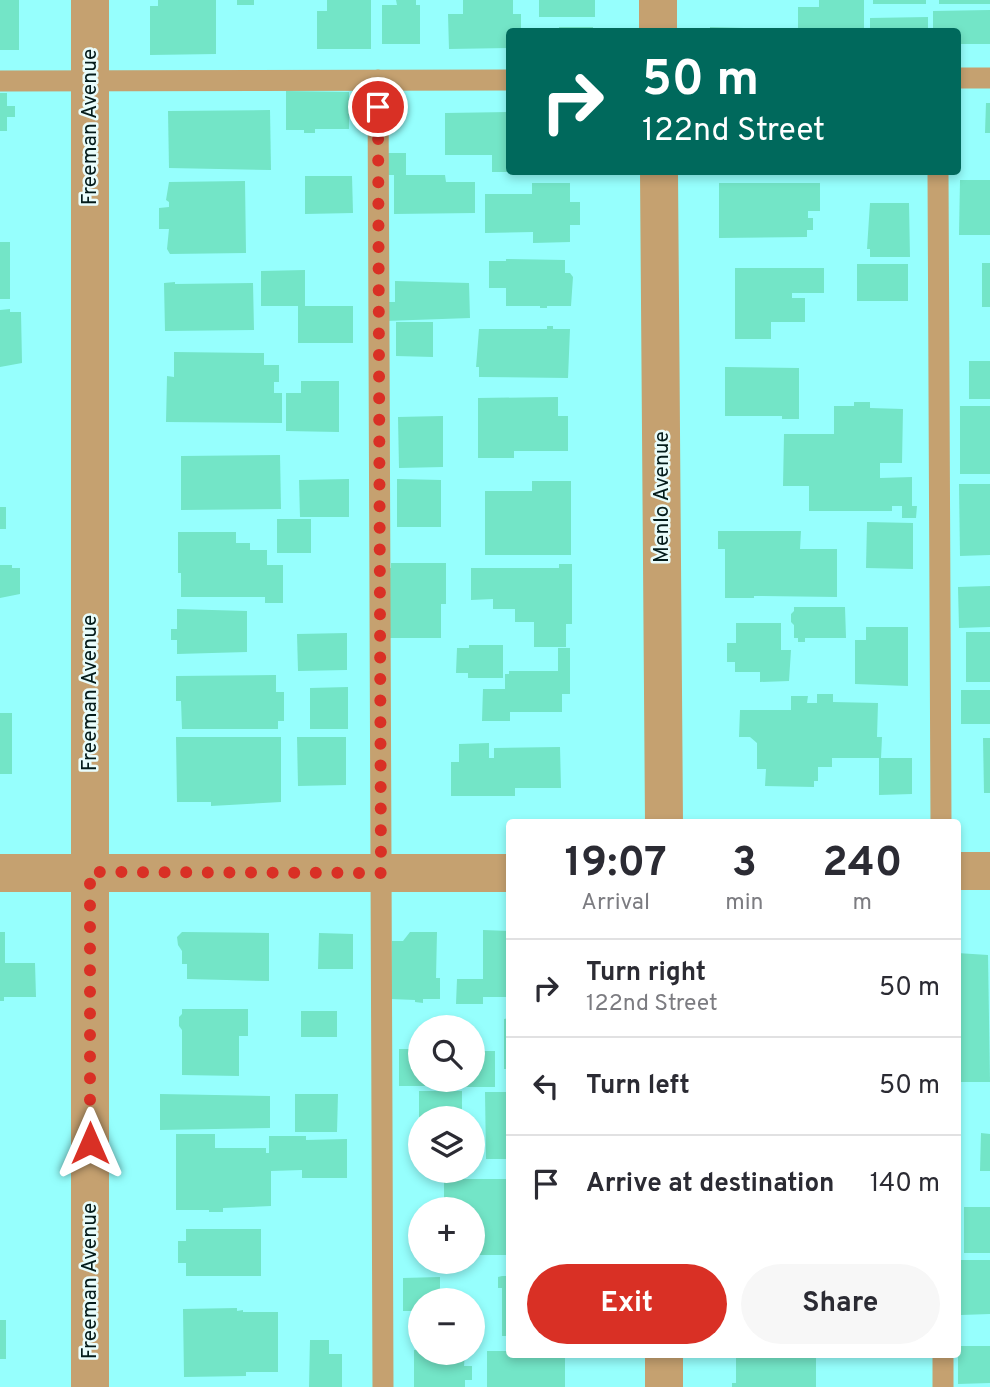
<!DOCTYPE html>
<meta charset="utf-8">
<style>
:root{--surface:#fff;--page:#f7f7f7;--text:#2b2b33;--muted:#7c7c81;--line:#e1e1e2;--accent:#d93025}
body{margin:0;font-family:Overpass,sans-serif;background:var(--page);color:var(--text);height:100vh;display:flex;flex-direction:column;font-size:26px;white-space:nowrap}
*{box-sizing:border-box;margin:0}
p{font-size:23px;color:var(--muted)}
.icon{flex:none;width:38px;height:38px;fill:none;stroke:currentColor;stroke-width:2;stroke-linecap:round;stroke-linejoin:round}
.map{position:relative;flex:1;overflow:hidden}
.drawer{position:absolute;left:506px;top:819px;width:455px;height:539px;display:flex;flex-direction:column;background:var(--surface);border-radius:7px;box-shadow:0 4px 10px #0003}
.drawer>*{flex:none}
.hud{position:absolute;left:506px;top:28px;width:455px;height:147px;border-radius:7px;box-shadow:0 4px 10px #0003;background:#00695c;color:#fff;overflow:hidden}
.controls{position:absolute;left:408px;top:1015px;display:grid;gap:14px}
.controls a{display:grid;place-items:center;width:77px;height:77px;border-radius:50%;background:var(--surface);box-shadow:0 4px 10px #0003;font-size:35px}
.pin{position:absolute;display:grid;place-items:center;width:60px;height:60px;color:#fff;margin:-30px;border:4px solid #fff;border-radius:50%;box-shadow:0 2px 7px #0007}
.me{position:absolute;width:77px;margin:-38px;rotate:0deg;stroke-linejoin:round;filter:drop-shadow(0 0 5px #0008)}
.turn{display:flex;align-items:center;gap:24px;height:147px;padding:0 21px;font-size:32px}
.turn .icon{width:91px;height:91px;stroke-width:2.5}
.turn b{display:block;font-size:49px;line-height:60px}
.eta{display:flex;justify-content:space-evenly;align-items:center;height:119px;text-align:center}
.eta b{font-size:42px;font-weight:700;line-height:49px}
.button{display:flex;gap:14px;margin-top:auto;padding:14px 21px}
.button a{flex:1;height:80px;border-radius:42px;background:var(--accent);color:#fff;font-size:28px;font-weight:700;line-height:80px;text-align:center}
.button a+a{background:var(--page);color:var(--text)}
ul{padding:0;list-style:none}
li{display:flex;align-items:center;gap:21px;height:98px;padding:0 21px;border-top:2px solid var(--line)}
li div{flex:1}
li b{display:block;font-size:26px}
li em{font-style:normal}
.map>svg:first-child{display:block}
.building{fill:#73e5c7}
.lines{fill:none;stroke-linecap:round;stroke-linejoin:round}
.lane{stroke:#c5a170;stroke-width:21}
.street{stroke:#c5a170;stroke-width:38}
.route{stroke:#d93025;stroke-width:12;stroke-dasharray:0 21.6}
.labels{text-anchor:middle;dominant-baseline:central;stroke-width:5;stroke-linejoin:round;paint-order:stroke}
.street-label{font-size:21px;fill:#041b1a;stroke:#e9fcfb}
</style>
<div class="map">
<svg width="990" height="1387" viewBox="0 0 990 1387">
<rect width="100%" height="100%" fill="#96fffd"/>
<g class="building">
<rect x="0" y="0" width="19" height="50"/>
<path d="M158 0H216V54L150 55V6H158Z"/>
<rect x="237" y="0" width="17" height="5"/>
<path d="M327 0H371V49H317V11H327Z"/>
<path d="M396 0H416V5H420V44H382V5H397Z"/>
<path d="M463 0H513V14H521V32H509V48L449 49 448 14H463Z"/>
<rect x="539" y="0" width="56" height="17"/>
<path d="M819 0H864V32H798V7H819Z"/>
<rect x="873" y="0" width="53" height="4"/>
<rect x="939" y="0" width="51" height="4"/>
<path d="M990 10V44H957V32H933V11Z"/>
<path d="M928 17V32H870V18Z"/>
<rect x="559" y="27" width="34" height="5"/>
<path d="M710 27 744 28V32H710Z"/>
<path d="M286 91 349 92V129H315V133H304V130H286Z"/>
<path d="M0 93H7V106H15V117H7V131H0Z"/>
<path d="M986 103H990V133H985Z"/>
<path d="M270 110 271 170 169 168 168 111Z"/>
<path d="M509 112V172H492V155H445V113Z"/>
<path d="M386 153H406V175H445L446 182H475V213L394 214V175H386Z"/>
<path d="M305 176H352L353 213 305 214Z"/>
<path d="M960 180H990V235H959Z"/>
<path d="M245 181 246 253 170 254 167 249 169 229H159V208L169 207V202L166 200 169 182Z"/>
<path d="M532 183H570V202H580V225H570V242L533 243V232L485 233V194H532Z"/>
<path d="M719 183H820V211H808V218H813V230H807V237L719 238Z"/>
<path d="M870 203H909L910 257H870V249H867Z"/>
<rect x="0" y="242" width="10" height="57"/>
<path d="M506 259 565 260V273H570L573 277 571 306H547V308H540V306H506V288H489V261H506Z"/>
<rect x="982" y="263" width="8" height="44"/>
<rect x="857" y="264" width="51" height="37"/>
<path d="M735 268H824V293H792V298H805V322H771V339H735Z"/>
<path d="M305 270V306H353V343H298V306H261V271Z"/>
<path d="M395 281 469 283 470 318 385 321 384 302H395Z"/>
<path d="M175 282V284L253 283 254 330 165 331 164 283Z"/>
<path d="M10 309V312H21L22 363 0 367V310Z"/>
<path d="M396 322H433V357L396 356Z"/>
<path d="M547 326H553V329H570L568 378 479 377V367H476L479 329H547Z"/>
<path d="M174 352 264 353V365H279V382H274V393H282V423L166 422 167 376 174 377Z"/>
<rect x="969" y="361" width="21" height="38"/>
<path d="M725 367 799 368V419H782V416H725Z"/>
<path d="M301 381H339V432L286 431V393H301Z"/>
<path d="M558 397V416H568V451H514V458H478V398Z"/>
<path d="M854 402H870V408L903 409 902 463H880V478L912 477V506H917L916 518H902V506H892V511H809V486H783L784 434H834V406H854Z"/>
<rect x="960" y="406" width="30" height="68"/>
<path d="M443 416V467L399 468 398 417Z"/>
<path d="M280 455 281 509 181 510V456Z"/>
<path d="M349 479V517H300L299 480Z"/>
<path d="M397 479 441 480V527H397Z"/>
<path d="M532 481H571V555H485V491H532Z"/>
<path d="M959 484H990V555L960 556Z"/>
<rect x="0" y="507" width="6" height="22"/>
<rect x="277" y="519" width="34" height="34"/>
<path d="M867 522 913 523V569L866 568Z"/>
<path d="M718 531H801L800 549H837V597L754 596V598H725V549H718Z"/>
<path d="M178 532H236V543H250V550H267V565H283V603H265V597H181V573H178Z"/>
<path d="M391 563H446V604H441V638H389V568H391Z"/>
<path d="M559 564H572V624H566V647H534V622H515V609H493V599L471 600V568H559Z"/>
<path d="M0 565H12V568H20V594L0 598Z"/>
<path d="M990 586V627L959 628 958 587Z"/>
<path d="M794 607H845L846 638H805V642H798V638H794V625L791 622V614L794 611Z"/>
<path d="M177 609 247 611V652L177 654V640H171V629H177Z"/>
<path d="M736 623H781V650H791L789 681 760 682V672H735V662H727V643H736Z"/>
<path d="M866 627H908V686L855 684V640H866Z"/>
<rect x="966" y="632" width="24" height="50"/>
<path d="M347 633V670L298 671 297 634Z"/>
<path d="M469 645H503V678H468V673H456L457 648H469Z"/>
<path d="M558 648H570V694H562V712H510V721H482L483 689H505V674H509V671H558Z"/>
<path d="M276 675V692H284V721H278V729H182L181 701H176V676Z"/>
<path d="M348 687V729H310V688Z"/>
<rect x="961" y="690" width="29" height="34"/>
<path d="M817 694H833V702L878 703 877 737H882L881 758H912V794L879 795V758H832V767H818V781H814V787L765 786 766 769H757V743L750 737H739L740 710H791V696H808L807 703H817Z"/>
<rect x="0" y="713" width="12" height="61"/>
<path d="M176 737H281V802L211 806V802H177Z"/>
<path d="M297 737H346V785L298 786Z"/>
<path d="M983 738H990V793H984Z"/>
<path d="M489 743V758H494V748L560 747 561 788H515V796H451V762H459V744Z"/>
<path d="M483 930 509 931V997H483V1004H456L457 979H483Z"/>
<path d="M0 932H5V963H35L36 997H4V1001H0Z"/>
<path d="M182 932 269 933V981L187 979V964H182V951L178 945 177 937Z"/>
<path d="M410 932H437L436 978H440V999H423V1003L415 1002V1000L391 999 392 941H403Z"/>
<path d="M319 933 353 934V969H318Z"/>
<path d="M957 953 988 955 990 1082H960Z"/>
<path d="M182 1009H248V1036H239V1076L182 1075V1030L179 1026V1017L182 1014Z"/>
<rect x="301" y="1011" width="36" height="26"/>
<path d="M509 1018V1069H504V1019Z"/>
<path d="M399 1049H420V1080H440V1086H399Z"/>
<path d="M472 1051H495V1087H457V1080H472Z"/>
<rect x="419" y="1091" width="43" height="27"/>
<path d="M485 1092H509V1159H486Z"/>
<path d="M160 1094 270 1096V1128L160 1130Z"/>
<path d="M295 1094H338L337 1132H295Z"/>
<path d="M981 1133 990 1134V1171H980Z"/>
<path d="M176 1134H215V1148H266V1153H269V1136H306V1140L347 1139V1178H302V1170L271 1171V1206L223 1208V1212H209V1210H176Z"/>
<path d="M444 1179H509V1255H472V1209H444Z"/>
<rect x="964" y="1207" width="26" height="46"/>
<path d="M186 1229H261V1276H186V1263H178V1241H186Z"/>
<path d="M961 1260H990V1314L961 1315Z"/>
<path d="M502 1276H509V1336H502V1288H498V1277Z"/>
<path d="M440 1277V1300H420V1311H403V1278Z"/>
<path d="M237 1308V1311L243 1310V1312H278V1372H246V1376L184 1377 183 1309Z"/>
<rect x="0" y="1320" width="6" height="39"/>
<path d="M310 1340H329V1354H342V1387H309Z"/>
<path d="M958 1346H990V1383L958 1384Z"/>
<path d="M414 1350H420V1353H465L464 1366H472V1380H465V1387H414Z"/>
<path d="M487 1351H509V1354H565V1387H487Z"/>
<path d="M736 1354H816V1387H732V1383H736Z"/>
</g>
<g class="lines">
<g class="lane">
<path d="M957 78H990"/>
<path d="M378 80 383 1387"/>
<path d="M0 81 509 80"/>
<path d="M938 172 941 822"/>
<path d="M943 1354V1387"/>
</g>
<g class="street">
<path d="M658 0V32"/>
<path d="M659 172 664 822"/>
<path d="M957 871H990"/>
<path d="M0 873H509"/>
<path d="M90 1387V0"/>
<path d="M664 1387V1354"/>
</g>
</g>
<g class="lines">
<path class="route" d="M90 1143V872L381 873 378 107"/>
</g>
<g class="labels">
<g class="street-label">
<text transform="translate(90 127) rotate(-90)">Freeman Avenue</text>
<text transform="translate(662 497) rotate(-90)">Menlo Avenue</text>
<text transform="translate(90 693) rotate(-90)">Freeman Avenue</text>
<text transform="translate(90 1281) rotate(-90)">Freeman Avenue</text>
</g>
</g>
</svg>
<div class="controls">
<a><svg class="icon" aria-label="search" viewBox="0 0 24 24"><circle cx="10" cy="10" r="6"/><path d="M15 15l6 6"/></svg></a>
<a><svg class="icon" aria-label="layers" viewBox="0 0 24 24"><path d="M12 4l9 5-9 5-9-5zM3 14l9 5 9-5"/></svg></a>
<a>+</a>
<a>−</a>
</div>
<div class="pin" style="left:378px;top:107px;background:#d93025"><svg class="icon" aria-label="arrive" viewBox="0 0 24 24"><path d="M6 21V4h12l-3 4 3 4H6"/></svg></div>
<svg class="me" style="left:90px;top:1143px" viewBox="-20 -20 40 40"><path d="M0-17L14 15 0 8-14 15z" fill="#d93025" stroke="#fff" stroke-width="4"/></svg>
<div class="hud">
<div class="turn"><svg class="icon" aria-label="right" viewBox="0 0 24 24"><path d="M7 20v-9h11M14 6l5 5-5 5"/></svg><div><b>50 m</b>122nd Street</div></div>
</div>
<section class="drawer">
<div class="eta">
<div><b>19:07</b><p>Arrival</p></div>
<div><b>3</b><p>min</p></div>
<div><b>240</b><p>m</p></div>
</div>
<ul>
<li><svg class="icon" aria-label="right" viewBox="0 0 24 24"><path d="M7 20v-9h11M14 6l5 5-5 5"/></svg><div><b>Turn right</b><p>122nd Street</p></div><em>50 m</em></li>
<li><svg class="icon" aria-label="left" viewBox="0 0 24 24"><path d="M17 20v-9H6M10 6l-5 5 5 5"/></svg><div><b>Turn left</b></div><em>50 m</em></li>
<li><svg class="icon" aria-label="arrive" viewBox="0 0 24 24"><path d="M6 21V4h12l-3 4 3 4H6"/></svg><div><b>Arrive at destination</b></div><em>140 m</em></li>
</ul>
<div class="button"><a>Exit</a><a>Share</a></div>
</section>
</div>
